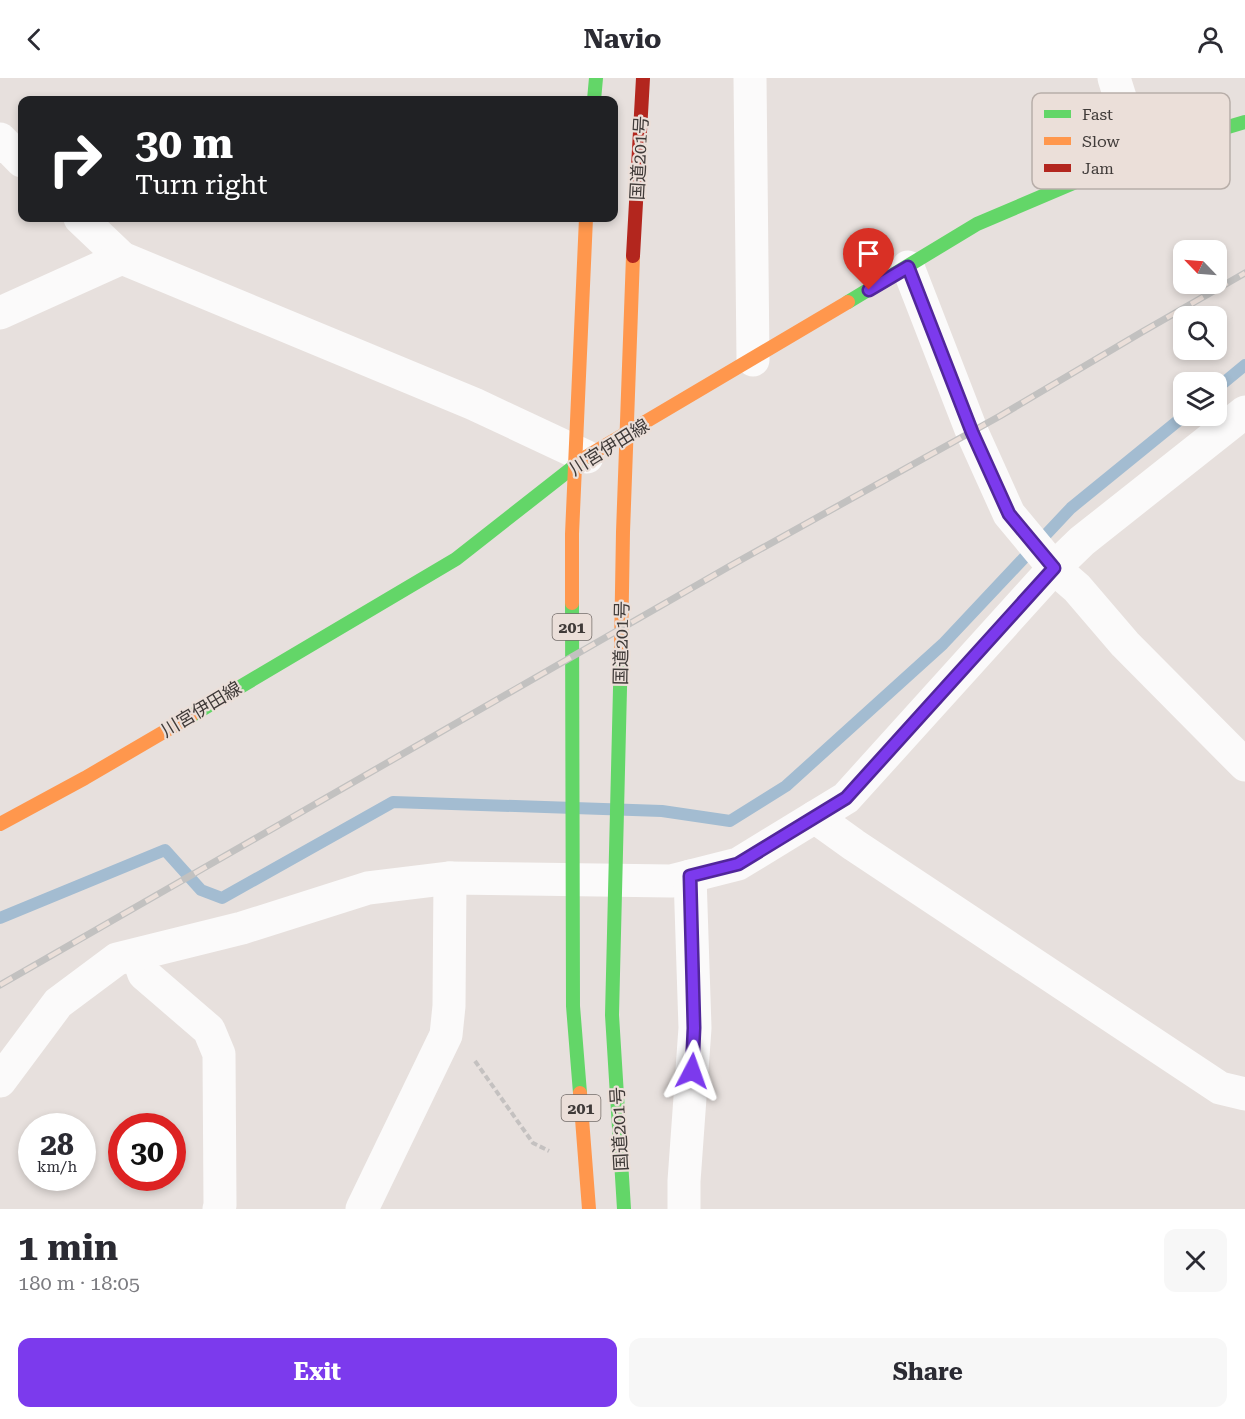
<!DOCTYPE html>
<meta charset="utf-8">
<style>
:root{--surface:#fff;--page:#f7f7f7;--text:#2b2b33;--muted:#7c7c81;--accent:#7c3aed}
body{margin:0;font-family:"Roboto Serif","Noto Sans JP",serif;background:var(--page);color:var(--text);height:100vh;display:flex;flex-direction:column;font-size:22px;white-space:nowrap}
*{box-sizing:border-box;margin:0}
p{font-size:20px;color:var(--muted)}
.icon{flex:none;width:33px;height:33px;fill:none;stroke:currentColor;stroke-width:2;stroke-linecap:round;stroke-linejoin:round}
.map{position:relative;height:1131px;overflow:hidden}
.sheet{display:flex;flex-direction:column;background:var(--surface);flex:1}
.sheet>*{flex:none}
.top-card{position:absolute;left:18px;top:18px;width:600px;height:126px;border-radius:12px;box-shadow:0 3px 9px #0003;background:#202124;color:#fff;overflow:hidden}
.needle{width:39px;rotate:295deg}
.tools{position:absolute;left:1173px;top:162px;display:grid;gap:12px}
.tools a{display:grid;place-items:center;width:54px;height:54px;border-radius:12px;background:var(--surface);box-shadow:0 3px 9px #0003;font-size:30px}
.speed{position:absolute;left:18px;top:1035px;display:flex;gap:12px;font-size:30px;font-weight:700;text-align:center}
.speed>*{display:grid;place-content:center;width:78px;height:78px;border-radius:50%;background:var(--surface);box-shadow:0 3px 9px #0003;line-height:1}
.speed small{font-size:15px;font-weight:400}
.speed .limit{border:9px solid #d22;background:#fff;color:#111}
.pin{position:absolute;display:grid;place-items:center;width:51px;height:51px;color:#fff;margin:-62px -26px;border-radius:50% 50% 50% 0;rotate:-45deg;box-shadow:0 0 6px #0007}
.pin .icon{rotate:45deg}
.me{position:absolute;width:66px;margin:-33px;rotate:4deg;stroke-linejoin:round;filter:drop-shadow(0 0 4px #0008)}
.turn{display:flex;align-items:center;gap:21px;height:126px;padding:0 18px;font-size:27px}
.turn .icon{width:78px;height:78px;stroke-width:2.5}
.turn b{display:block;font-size:42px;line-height:51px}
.round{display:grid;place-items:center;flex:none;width:63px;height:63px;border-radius:12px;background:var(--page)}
.overview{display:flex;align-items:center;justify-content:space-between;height:102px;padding:0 18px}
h1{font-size:36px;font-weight:700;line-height:45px}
.primary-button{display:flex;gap:12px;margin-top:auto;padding:12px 18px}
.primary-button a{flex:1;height:69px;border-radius:12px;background:var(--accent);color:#fff;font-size:24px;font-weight:700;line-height:69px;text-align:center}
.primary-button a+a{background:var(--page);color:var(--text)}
header{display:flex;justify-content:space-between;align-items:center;height:78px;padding:0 18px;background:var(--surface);font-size:27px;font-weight:700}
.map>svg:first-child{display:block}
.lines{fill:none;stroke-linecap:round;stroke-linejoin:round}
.stream{stroke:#a3bcd1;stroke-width:12}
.path{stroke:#c4c1c0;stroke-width:4;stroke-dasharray:6 3;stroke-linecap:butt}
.street{stroke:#fbfafa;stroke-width:33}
.fast{stroke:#63d668;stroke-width:14}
.slow{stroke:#ff974d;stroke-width:14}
.jam{stroke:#b3261e;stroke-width:14}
.rail-casing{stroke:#c2c1c0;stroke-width:7}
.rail{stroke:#ebdfd9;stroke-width:4.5;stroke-dasharray:14;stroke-linecap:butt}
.route-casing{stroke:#51269a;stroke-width:15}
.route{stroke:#7c3aed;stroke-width:10}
.labels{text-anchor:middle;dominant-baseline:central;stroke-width:4.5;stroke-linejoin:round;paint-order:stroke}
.shield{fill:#ebdfd9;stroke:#736c69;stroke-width:1.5}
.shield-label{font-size:16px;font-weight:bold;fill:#403b39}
.street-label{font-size:18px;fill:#403b39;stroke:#ebdfd9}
.key{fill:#ebdfd9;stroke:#b8aea9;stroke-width:1.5}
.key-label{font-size:16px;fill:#403b39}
</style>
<header><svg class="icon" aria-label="back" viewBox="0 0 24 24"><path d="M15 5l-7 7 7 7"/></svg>Navio<svg class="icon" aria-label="person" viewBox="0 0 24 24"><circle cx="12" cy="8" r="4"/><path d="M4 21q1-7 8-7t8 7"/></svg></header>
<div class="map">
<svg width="1245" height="1131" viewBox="0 0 1245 1131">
<rect width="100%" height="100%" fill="#e7e0dd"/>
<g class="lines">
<g class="stream">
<path d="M1216 311 1245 287"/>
<path d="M0 840 165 772 201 812 222 820 393 724 662 733 730 743 786 708 943 566 1071 430 1184 338"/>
</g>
<path class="path" d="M475 983 533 1065 549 1073"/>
<g class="street">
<path d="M750 0 753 282"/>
<path d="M1114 0 1138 77"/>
<path d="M0 61 22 83"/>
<path d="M80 140 122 180 474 326 587 379"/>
<path d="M908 189 972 354 1009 436 1054 490 1077 510 1125 566 1245 687"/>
<path d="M0 235 122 180"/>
<path d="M815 739 854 767 1220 1010 1245 1016"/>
<path d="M137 877 144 896 209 952 219 976 220 1127 219 1131"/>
<path d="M0 1003 58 925 117 881 242 850 368 810 450 800 671 803 738 786 846 720 1054 490 1082 463 1245 334"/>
<path d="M362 1131 446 957 449 928 450 800"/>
<path d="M684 1131V1103L695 950 690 798"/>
</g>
<g class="fast">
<path d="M594 22 596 0"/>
<path d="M848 224 977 146 1151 72 1245 44"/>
<path d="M572 525 573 928 580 1015"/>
<path d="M621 570 612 937 624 1131"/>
<path d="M191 638 456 481 586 379"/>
</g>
<g class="slow">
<path d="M586 379 848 224"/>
<path d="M572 525V456L586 140"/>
<path d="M621 570 623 454 633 178"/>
<path d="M0 746 85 700 191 638"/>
<path d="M580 1015 589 1131"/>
</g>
<path class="jam" d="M633 178 643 0"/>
<defs>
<path id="rail" d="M0 907 730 488 1000 338 1142 254 1245 195"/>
</defs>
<use href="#rail" class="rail-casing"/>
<use href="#rail" class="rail"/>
</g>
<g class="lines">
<defs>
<path id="route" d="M692 993 694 950 690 798 738 786 846 720 1054 490 1009 436 972 354 908 189 869 212"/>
</defs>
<use href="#route" class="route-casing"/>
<use href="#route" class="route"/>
</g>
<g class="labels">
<g class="shield">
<rect x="552.5" y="536" width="39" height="26" rx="4.5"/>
<rect x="561.5" y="1017" width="39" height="26" rx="4.5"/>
</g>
<g class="shield-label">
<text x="572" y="549">201</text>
<text x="581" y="1030">201</text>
</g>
<g class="street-label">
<text transform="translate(639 80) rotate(-87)">国道201号</text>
<text transform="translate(609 369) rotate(-32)">川宮伊田線</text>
<text transform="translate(621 565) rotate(-89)">国道201号</text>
<text transform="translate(201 631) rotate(-31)">川宮伊田線</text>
<text transform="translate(619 1051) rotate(-93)">国道201号</text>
</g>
</g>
<rect x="1032" y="15" width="198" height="96" rx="9" class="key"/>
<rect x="1044" y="32" width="27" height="8" fill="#63d668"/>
<rect x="1044" y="59" width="27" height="8" fill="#ff974d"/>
<rect x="1044" y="86" width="27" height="8" fill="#b3261e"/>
<g class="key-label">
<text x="1082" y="42">Fast</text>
<text x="1082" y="69">Slow</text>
<text x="1082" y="96">Jam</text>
</g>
</svg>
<div class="tools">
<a><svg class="needle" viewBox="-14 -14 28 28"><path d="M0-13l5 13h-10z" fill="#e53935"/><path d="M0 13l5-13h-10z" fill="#7c7c81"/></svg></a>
<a><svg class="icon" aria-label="search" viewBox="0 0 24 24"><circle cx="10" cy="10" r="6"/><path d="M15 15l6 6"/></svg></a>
<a><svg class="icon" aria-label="layers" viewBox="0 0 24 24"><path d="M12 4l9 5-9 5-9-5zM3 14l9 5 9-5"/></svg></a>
</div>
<div class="speed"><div>28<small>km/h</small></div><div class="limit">30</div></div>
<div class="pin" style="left:869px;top:212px;background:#d93025"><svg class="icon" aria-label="arrive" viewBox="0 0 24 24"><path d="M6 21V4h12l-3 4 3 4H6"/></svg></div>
<svg class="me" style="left:692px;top:993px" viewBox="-20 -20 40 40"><path d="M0-17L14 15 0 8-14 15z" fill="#7c3aed" stroke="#fff" stroke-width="4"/></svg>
<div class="top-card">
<div class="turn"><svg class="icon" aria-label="right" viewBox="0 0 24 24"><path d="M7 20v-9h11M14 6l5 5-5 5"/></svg><div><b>30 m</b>Turn right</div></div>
</div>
</div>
<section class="sheet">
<div class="overview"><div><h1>1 min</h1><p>180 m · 18:05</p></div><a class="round"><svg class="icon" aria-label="close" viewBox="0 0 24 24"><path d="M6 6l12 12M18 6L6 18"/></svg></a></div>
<div class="primary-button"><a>Exit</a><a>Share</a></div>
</section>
